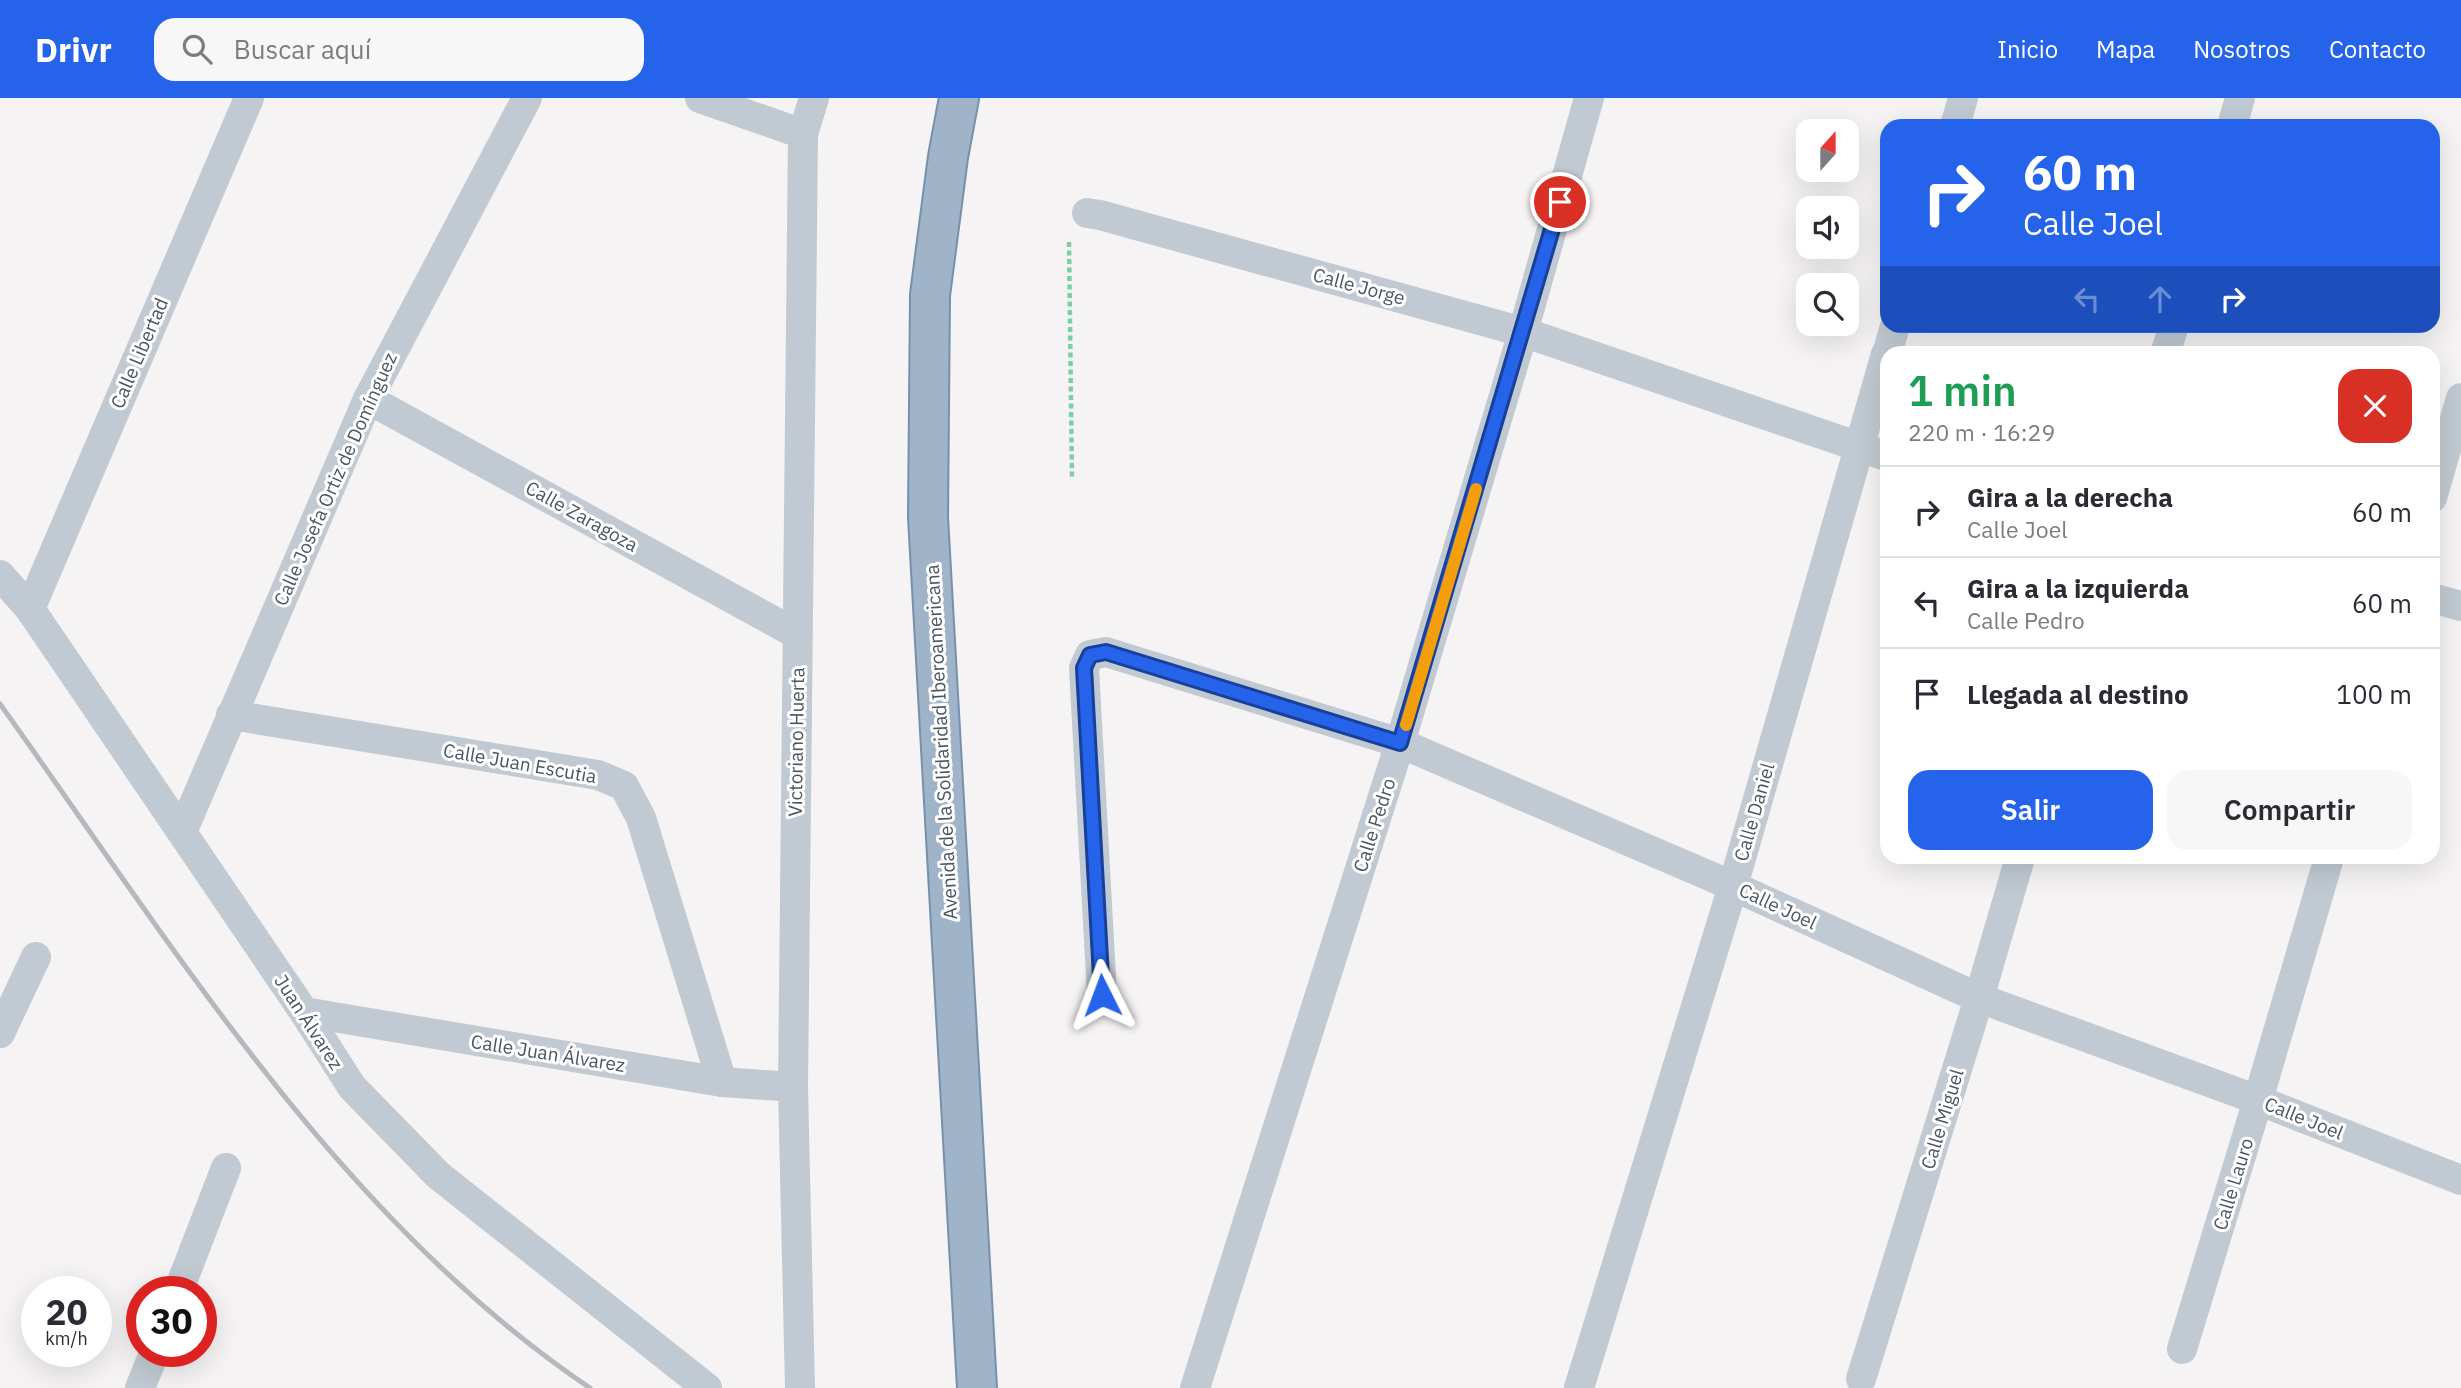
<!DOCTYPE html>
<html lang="es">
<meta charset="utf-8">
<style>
:root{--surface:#fff;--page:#f7f7f7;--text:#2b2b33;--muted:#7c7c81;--line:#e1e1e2;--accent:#2563eb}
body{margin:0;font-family:"IBM Plex Sans",sans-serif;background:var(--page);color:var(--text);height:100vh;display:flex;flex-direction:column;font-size:26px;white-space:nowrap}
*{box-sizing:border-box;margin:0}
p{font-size:23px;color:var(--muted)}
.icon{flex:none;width:38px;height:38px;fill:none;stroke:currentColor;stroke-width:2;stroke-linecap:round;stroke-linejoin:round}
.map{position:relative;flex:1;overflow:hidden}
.sheet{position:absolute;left:1880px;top:248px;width:560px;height:518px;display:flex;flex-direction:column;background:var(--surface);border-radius:21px;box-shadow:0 7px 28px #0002}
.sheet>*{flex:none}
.top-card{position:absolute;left:1880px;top:21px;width:560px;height:214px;border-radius:21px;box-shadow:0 7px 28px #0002;background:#2563eb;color:#fff;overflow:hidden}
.needle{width:46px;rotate:21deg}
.tools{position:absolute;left:1796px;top:21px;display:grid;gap:14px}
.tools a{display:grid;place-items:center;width:63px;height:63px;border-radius:14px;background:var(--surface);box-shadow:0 7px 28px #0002;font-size:35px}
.speed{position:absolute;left:21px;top:1178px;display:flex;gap:14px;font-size:35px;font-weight:700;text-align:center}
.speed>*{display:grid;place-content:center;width:91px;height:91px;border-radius:50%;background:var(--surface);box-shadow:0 7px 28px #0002;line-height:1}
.speed small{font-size:18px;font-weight:400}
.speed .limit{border:10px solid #d22;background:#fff;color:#111}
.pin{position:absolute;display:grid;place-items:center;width:60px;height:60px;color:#fff;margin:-30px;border:4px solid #fff;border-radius:50%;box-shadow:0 2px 7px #0007}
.me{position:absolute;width:77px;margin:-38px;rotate:357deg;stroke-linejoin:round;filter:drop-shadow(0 0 5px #0008)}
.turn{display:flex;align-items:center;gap:24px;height:147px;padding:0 28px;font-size:32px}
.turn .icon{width:91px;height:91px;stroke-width:2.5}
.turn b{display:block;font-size:49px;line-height:60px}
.lanes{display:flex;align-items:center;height:66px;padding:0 28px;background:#0003;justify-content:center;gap:35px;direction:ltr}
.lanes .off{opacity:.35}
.round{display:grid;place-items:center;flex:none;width:74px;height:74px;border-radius:21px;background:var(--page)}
.overview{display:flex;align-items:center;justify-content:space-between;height:119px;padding:0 28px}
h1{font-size:42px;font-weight:600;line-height:52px;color:#1e9e55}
.button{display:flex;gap:14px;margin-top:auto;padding:14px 28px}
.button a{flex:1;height:80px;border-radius:21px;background:var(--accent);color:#fff;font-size:28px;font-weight:600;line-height:80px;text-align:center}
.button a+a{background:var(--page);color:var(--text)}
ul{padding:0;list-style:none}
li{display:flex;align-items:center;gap:21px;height:91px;padding:0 28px;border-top:2px solid var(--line)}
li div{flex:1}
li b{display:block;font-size:26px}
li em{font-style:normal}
header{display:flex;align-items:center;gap:42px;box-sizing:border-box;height:98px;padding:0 35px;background:var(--accent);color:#fff}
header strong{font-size:33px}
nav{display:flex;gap:38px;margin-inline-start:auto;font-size:24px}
.search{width:490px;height:63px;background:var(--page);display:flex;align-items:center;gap:18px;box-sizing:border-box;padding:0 24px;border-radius:21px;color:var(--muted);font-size:26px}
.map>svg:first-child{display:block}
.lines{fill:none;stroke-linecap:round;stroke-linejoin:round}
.trunk-casing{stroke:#7690ad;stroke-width:42}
.path{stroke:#7ad0a6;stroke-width:4.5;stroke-dasharray:5 3.5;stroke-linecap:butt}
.minor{stroke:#c1cad2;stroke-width:30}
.trunk{stroke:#9fb4c9;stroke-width:38}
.rail{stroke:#b5b8bd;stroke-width:5}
.route-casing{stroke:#184099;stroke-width:18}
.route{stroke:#2563eb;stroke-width:12}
.slow{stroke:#f59e0b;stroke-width:12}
.labels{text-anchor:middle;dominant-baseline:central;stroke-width:6;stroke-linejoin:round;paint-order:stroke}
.street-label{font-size:19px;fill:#4a5661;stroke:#fff}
</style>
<header>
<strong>Drivr</strong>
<div class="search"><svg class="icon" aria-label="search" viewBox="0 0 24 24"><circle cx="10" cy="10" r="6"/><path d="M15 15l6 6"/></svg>Buscar aquí</div>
<nav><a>Inicio</a><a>Mapa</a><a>Nosotros</a><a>Contacto</a></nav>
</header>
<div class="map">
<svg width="2461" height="1290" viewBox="0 0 2461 1290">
<rect width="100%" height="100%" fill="#f5f3f3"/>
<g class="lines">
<defs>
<path id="trunk" d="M959 0 948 59 930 197 928 419 977 1290"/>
</defs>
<use href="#trunk" class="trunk-casing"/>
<path class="path" d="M1069 144 1072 381"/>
<g class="minor">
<path d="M700 0 803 36"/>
<path d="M1955 28 1963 0"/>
<path d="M2232 28 2240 0"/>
<path d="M1087 115 1100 117 1523 234 1886 358"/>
<path d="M1887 256 1895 228"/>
<path d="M2165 256 2174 228"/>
<path d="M368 301 797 536"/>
<path d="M2432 400 2461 300"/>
<path d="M0 477 30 511 304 914 352 989 438 1077 707 1290"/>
<path d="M2432 500 2461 508"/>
<path d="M30 511 249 0"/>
<path d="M231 617 598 677 624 688 641 720 722 984"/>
<path d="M182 734 368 301 527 0"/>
<path d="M1102 897 1084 570 1090 557 1106 554 1400 645 1733 788 1979 900 2258 1002 2461 1082"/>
<path d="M304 914 722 984 793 989"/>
<path d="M0 935 36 859"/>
<path d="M178 1194 226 1070"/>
<path d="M2182 1251 2258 1002 2329 760"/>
<path d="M1861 1281 1979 900 2020 760"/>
<path d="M140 1290 155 1253"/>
<path d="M800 1290 793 989 803 36 814 0"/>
<path d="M1195 1290 1400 645 1523 234 1589 0"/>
<path d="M1579 1290 1733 788 1886 256"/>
</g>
<use href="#trunk" class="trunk"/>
<path class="rail" d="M0 606C172 846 341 1123 590 1290"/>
</g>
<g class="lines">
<defs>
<path id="route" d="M1102 897 1084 570 1090 557 1106 554 1400 645 1560 104"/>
</defs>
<use href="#route" class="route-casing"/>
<use href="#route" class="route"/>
<path class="slow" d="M1406 627 1476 391"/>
</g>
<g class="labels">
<g class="street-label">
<text transform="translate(1359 188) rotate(15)">Calle Jorge</text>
<text transform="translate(139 255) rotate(-67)">Calle Libertad</text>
<text transform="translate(335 381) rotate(-66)">Calle Josefa Ortiz de Domínguez</text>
<text transform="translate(582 418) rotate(29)">Calle Zaragoza</text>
<text transform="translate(796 644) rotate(-89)">Victoriano Huerta</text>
<text transform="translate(941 644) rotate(-93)">Avenida de la Solidaridad Iberoamericana</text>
<text transform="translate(520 665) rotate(10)">Calle Juan Escutia</text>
<text transform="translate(1754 714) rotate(-74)">Calle Daniel</text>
<text transform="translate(1374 727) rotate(-72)">Calle Pedro</text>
<text transform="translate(1778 808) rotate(25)">Calle Joel</text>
<text transform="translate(309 924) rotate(57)">Juan Álvarez</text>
<text transform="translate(548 955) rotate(9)">Calle Juan Álvarez</text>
<text transform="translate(2304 1020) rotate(22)">Calle Joel</text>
<text transform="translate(1942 1021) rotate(-73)">Calle Miguel</text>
<text transform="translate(2233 1086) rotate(-73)">Calle Lauro</text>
</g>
</g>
</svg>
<div class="tools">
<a><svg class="needle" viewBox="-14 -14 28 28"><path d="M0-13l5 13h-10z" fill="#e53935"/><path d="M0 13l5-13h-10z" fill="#7c7c81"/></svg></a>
<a><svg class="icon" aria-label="sound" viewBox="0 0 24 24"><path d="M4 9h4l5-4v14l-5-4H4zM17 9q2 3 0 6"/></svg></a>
<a><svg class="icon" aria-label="search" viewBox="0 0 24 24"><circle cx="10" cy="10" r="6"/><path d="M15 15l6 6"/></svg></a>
</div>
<div class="speed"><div>20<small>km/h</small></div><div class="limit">30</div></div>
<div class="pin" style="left:1560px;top:104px;background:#d93025"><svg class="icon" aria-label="arrive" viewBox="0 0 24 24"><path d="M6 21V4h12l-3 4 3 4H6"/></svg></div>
<svg class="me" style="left:1102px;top:897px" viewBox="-20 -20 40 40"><path d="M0-17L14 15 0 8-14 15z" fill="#2563eb" stroke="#fff" stroke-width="4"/></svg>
<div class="top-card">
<div class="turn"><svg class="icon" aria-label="right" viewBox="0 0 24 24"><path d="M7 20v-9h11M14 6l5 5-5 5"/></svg><div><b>60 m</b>Calle Joel</div></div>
<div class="lanes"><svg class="icon off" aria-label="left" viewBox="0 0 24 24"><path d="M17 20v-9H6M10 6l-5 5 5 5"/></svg><svg class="icon off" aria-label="ahead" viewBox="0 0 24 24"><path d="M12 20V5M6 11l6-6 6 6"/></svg><svg class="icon" aria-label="right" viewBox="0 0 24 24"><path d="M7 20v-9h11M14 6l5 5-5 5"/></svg></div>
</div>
<section class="sheet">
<div class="overview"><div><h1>1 min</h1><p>220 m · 16:29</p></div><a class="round" style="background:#d93025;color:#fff"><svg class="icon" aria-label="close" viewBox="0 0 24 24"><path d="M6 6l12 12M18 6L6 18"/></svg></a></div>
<ul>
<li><svg class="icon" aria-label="right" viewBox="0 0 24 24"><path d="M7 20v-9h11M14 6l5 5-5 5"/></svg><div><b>Gira a la derecha</b><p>Calle Joel</p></div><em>60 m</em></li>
<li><svg class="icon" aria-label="left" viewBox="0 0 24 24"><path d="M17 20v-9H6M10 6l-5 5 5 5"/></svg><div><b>Gira a la izquierda</b><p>Calle Pedro</p></div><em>60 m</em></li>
<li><svg class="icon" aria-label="arrive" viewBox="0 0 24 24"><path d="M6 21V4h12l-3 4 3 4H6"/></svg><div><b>Llegada al destino</b></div><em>100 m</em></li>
</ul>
<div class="button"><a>Salir</a><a>Compartir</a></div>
</section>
</div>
